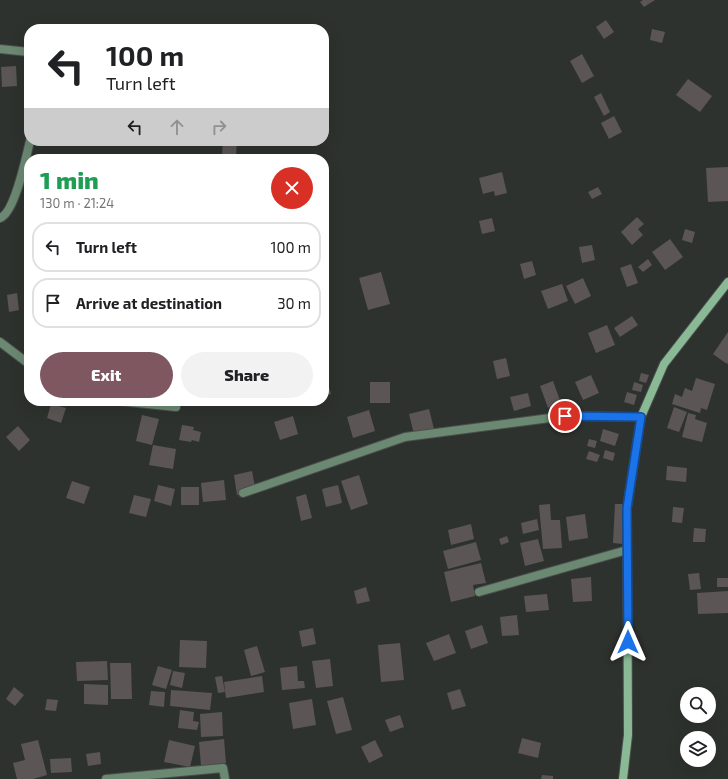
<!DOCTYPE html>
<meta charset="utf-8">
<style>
:root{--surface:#fff;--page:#f2f2f2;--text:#202124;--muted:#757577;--line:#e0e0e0;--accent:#7f5760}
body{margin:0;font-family:"Exo 2",sans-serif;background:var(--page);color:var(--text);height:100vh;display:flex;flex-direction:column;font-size:15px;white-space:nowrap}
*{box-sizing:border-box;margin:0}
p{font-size:13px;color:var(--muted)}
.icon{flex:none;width:22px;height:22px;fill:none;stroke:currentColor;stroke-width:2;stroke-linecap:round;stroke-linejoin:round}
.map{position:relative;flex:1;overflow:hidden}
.drawer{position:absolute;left:24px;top:154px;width:305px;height:252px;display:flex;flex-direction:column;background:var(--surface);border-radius:16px;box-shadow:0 4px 16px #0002}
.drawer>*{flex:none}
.guide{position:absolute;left:24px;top:24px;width:305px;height:122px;border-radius:16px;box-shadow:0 4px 16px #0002;background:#fff;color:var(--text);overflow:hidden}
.buttons{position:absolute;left:680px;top:687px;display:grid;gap:8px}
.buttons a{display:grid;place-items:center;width:36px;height:36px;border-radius:50%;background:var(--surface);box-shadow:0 4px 16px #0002;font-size:20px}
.pin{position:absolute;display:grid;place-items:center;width:34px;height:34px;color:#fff;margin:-17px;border:2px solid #fff;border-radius:50%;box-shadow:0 1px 4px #0007}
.me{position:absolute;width:44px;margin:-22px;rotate:0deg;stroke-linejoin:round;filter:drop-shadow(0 0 3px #0008)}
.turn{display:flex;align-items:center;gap:14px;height:84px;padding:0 16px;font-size:18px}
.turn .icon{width:52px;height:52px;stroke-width:2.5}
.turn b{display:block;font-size:28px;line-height:34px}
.lanes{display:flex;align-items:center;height:38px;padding:0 16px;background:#0003;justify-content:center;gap:20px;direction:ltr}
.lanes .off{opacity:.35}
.round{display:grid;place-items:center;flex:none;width:42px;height:42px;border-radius:21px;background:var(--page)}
.overview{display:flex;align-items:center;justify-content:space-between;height:68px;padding:0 16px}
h1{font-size:24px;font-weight:800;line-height:30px;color:#1e9e55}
.cta{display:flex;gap:8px;margin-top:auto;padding:8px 16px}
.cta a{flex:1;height:46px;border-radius:24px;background:var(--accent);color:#fff;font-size:16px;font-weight:800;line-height:46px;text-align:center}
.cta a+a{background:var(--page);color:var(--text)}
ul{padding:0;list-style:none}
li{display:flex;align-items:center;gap:12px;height:50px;margin:0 8px 6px;padding:0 8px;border:2px solid var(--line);border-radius:16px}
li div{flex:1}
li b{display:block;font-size:15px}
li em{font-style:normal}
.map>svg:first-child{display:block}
.building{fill:#5b5556}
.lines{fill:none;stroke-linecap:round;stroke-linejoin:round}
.minor-casing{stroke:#4a4e4b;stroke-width:10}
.secondary-casing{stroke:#4a4e4b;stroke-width:10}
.minor{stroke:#6b8872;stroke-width:8}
.secondary{stroke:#8ab996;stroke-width:8}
.route-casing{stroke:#114b97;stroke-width:10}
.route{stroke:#1a73e8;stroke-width:7}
</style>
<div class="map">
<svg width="728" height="779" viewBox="0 0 728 779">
<rect width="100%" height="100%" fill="#2e322f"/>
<g class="building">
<path d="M643 0H655L644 7 640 2Z"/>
<path d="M606 20 614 32 604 39 596 27Z"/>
<path d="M652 29 665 32 662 43 650 40Z"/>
<path d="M582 54 594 76 582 83 570 61Z"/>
<path d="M16 66 17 86 2 87 1 67Z"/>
<path d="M688 79 712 96 700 112 676 95Z"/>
<path d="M601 93 610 112 604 116 594 97Z"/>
<path d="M614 116 622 132 609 139 601 123Z"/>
<path d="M223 141H237L236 156 222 155Z"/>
<path d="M728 167V201L708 202 706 168Z"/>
<path d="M502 172 507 193 495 196 494 191 483 194 479 178Z"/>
<path d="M598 187 602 194 592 199 588 192Z"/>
<path d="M637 217 644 224 638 229 643 235 632 245 621 232Z"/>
<path d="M492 218 495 231 482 234 479 221Z"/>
<path d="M685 229 695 232 692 243 682 240Z"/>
<path d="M670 239 683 257 665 270 652 252Z"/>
<path d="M592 245 595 260 582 263 579 247Z"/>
<path d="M648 259 652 265 643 272 638 267Z"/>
<path d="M532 261 536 275 524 279 520 264Z"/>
<path d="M631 264 638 283 627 287 620 268Z"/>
<path d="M381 272 390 304 368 310 359 278Z"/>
<path d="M583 278 591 296 575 304 566 286Z"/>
<path d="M562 284 568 301 548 309 541 291Z"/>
<path d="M17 293 19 310 9 312 7 295Z"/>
<path d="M632 316 638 325 620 337 614 328Z"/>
<path d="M607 325 615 345 596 353 588 333Z"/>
<path d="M728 332V363L727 364 713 354Z"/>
<path d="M506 358 510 376 497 379 493 361Z"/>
<path d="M641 373 649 375 646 383 639 381Z"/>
<path d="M591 375 599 393 583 400 575 382Z"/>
<path d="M326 378 331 394 324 396V379Z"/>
<path d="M696 378 715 384 707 410 701 408 700 413 672 404 675 394 682 397 685 388 692 391Z"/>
<path d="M553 381 561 403 548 408 540 386Z"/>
<rect x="370" y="382" width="20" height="21"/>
<path d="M634 382 643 385 641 392 632 390Z"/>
<path d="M627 392 637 395 634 405 624 402Z"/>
<path d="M528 393 531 406 514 411 510 397Z"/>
<path d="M216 401H230L231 405 216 406Z"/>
<path d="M239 401H261L262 403 240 405Z"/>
<path d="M51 404 66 408 61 423 47 418Z"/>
<path d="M674 407 687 412 679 432 667 428Z"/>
<path d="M429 409 435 433 415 438 409 414Z"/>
<path d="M369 410 375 431 353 438 347 417Z"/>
<path d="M688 413 696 415 695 419 707 423 702 442 682 437Z"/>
<path d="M142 415 159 419 152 445 136 441Z"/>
<path d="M293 416 298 434 280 440 274 422Z"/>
<path d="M182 425 194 427 193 430 201 432 199 442 192 440 191 442 179 440Z"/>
<path d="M18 426 30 440 19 451 6 437Z"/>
<path d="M603 429 619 434 615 446 600 441Z"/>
<path d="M589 439 597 441 595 448 587 446Z"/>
<path d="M153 445 176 449 173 469 149 465Z"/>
<path d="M605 450 615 453 613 461 603 458Z"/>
<path d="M589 451 600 455 597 462 586 459Z"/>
<path d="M667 466 687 468 686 482 666 480Z"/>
<path d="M252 471 256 492 237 495 234 475Z"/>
<path d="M359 475 368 504 351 510 341 481Z"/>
<path d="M224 480 226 500 203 502 201 483Z"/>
<path d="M72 481 90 487 84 504 66 498Z"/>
<path d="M158 485 175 489 171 506 154 501Z"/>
<path d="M338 485 342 503 326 507 322 489Z"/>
<rect x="181" y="487" width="18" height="18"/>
<path d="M306 494 312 518 301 521 296 497Z"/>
<path d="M134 495 151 499 146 517 129 513Z"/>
<path d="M550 504 551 520H560L562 548 543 549 539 505Z"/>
<path d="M615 504H624L623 544 613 543Z"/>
<path d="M673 507 684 508 682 523 672 522Z"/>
<path d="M585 514 588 538 569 541 566 517Z"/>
<path d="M537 519 539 530 523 534 521 523Z"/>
<path d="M471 524 474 539 451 545 448 530Z"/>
<path d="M694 528 706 529 705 542H693Z"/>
<path d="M507 536 509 542 501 545 499 539Z"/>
<path d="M538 539 544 561 525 566 520 543Z"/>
<path d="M476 542 481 560 448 569 443 551Z"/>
<path d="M481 563 486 583 473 585 475 596 451 602 444 572Z"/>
<path d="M699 573 701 589 690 590 688 574Z"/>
<path d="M591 577 592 601 573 602 571 579Z"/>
<rect x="717" y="578" width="11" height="9"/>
<path d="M366 587 370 601 357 604 354 591Z"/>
<path d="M728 591V613L698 614 697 593Z"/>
<path d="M547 594 549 610 526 612 524 596Z"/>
<path d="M517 615 519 635 502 636 500 617Z"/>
<path d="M482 625 488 643 471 649 465 631Z"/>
<path d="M313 628 316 644 302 647 299 631Z"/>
<path d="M449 634 456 653 434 661 426 643Z"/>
<path d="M180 640 207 641 206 668 179 667Z"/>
<path d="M400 643 404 680 381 682 378 645Z"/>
<path d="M257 646 265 672 251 676 244 650Z"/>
<path d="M330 659 333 686 316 688 312 661Z"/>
<path d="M107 661 108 680 77 681 76 662Z"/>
<path d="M110 663H131L132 699H111Z"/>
<path d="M158 666 172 670 166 689 152 685Z"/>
<path d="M297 666 298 681H304L305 688 282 690 280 668Z"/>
<path d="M173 671 185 673 182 688 170 685Z"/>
<path d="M222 676 225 692 218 693 215 677Z"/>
<path d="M262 676 264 692 226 698 224 682Z"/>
<path d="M84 684 108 685V705L84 704Z"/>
<path d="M14 687 24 695 15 706 6 699Z"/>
<path d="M460 689 466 706 452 710 447 693Z"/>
<path d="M171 690 212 693 210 710 170 706Z"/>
<path d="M151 691 165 692 164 707 149 705Z"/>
<path d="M343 697 352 730 336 734 327 701Z"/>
<path d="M47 699 58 700 56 711 45 710Z"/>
<path d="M312 699 316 725 293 729 289 703Z"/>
<path d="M180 710 194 712 193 721 199 722 197 730 178 728Z"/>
<path d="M222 712 223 736 201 737 200 714Z"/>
<path d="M400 715 404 727 390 732 385 720Z"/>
<path d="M522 738 541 743 538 758 518 753Z"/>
<path d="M224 739 226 763 201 766 199 742Z"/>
<path d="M38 740 47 775 33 779H17L13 763 25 760 21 744Z"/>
<path d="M169 740 195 746 190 767 164 762Z"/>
<path d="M375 740 383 756 369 763 361 747Z"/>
<path d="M100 752 101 764 88 766 86 754Z"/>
<path d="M71 758 72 772 51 773 50 759Z"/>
<path d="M542 775 553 776V779H541Z"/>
</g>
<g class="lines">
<defs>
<g id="minor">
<path d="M0 49 29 52"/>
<path d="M0 218C15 213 26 157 30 141"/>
<path d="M0 342 29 364"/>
<path d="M119 401 176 407"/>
<path d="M243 493 405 437 565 416 641 417"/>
<path d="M479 592 627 550"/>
<path d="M106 779 223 768 225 779"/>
</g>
<path id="secondary" d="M623 779 628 735 627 508 641 417 664 364 728 282"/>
</defs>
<use href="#minor" class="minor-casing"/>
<use href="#secondary" class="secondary-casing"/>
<use href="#minor" class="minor"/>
<use href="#secondary" class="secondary"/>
</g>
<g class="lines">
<defs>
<path id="route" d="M565 416 641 417 627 508 628 642"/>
</defs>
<use href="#route" class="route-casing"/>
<use href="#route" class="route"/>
</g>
</svg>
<div class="buttons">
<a><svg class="icon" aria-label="search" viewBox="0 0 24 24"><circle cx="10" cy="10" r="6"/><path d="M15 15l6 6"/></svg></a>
<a><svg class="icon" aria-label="layers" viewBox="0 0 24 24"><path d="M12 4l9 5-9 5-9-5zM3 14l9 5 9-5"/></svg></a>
</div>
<div class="pin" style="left:565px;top:416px;background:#d93025"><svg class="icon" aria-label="arrive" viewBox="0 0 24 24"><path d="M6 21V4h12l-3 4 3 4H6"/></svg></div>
<svg class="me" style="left:628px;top:642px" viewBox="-20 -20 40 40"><path d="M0-17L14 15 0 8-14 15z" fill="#1a73e8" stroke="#fff" stroke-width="4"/></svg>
<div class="guide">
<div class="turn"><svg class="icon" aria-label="left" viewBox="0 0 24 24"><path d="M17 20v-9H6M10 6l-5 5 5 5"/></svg><div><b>100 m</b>Turn left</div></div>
<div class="lanes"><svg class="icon" aria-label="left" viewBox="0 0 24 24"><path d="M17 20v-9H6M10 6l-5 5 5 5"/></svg><svg class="icon off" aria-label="ahead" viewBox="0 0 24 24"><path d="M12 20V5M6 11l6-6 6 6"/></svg><svg class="icon off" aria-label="right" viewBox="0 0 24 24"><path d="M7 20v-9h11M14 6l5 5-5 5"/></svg></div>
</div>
<section class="drawer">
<div class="overview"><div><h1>1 min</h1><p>130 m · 21:24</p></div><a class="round" style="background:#d93025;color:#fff"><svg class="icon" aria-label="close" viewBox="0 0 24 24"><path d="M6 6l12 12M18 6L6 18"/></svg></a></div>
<ul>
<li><svg class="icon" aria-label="left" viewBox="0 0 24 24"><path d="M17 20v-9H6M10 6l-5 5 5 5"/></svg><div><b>Turn left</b></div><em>100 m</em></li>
<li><svg class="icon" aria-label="arrive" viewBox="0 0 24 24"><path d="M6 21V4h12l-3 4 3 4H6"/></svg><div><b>Arrive at destination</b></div><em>30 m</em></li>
</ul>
<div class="cta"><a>Exit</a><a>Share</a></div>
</section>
</div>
